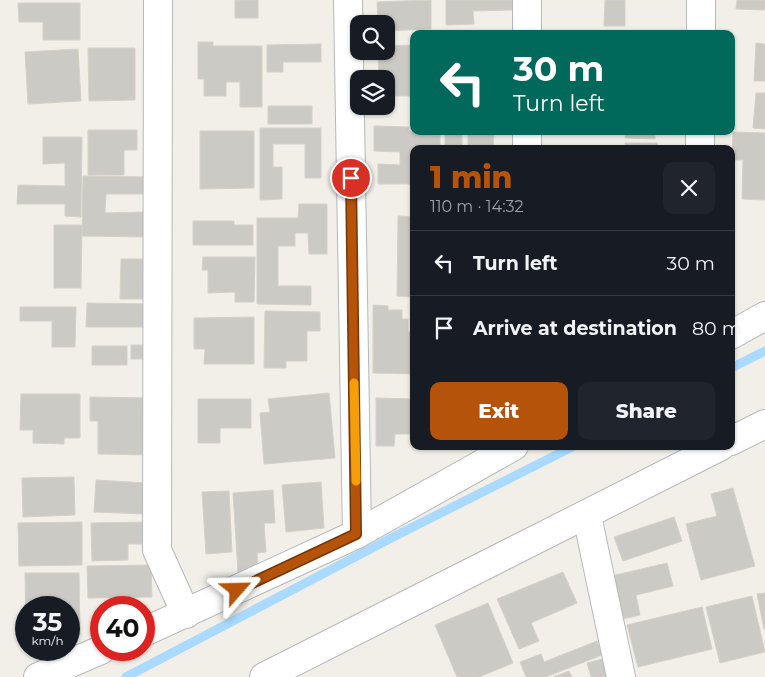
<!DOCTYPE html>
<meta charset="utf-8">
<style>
:root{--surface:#171b24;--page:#20242c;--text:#f1f3f6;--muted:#9ea1a6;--line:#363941;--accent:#b45309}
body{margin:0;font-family:Montserrat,sans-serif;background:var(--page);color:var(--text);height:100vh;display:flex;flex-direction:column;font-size:19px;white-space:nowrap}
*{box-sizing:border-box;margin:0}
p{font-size:16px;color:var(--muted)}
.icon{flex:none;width:28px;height:28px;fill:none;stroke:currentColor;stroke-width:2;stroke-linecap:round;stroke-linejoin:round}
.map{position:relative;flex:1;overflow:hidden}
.panel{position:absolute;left:410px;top:145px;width:325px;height:305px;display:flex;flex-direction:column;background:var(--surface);border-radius:10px;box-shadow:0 1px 4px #0004}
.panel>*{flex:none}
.banner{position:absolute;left:410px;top:30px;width:325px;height:105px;border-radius:10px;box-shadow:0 1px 4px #0004;background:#00695c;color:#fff;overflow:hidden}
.controls{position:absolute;left:350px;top:15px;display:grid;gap:10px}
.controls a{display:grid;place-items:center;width:45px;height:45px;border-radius:10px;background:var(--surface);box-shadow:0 1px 4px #0004;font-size:25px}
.speed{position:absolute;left:15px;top:596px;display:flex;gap:10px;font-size:25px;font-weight:700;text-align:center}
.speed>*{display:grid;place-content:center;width:65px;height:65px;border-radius:50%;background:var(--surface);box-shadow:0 1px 4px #0004;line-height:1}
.speed small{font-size:12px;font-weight:400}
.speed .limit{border:8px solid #d22;background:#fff;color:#111}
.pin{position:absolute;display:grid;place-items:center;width:42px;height:42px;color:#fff;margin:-21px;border:2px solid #fff;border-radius:50%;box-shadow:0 1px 5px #0007}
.me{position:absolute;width:55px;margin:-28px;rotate:65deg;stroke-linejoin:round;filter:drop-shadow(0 0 4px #0008)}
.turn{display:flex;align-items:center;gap:18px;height:105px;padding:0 20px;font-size:22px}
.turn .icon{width:65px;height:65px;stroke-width:2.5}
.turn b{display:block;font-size:35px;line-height:42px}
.round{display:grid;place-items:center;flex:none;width:52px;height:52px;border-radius:10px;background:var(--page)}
.overview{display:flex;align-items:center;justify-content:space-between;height:85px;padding:0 20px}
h1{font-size:30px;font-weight:800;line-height:38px;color:var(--accent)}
.cta{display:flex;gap:10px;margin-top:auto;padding:10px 20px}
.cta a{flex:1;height:58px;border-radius:10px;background:var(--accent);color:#fff;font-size:20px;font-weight:800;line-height:58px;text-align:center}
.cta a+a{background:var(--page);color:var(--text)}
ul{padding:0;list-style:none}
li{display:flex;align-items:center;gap:15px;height:65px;padding:0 20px;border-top:1px solid var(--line)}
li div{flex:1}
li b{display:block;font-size:19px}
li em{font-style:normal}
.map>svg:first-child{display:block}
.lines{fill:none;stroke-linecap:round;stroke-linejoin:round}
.stream{stroke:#aadaff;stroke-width:9}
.building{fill:#cccac5;stroke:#d6d1c6}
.minor-casing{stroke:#b5b8bc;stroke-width:30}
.minor{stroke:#fff;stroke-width:28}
.route-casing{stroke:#753606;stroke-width:12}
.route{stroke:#b45309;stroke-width:9}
.slow{stroke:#f59e0b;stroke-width:9}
</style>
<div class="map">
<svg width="765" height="677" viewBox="0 0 765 677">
<rect width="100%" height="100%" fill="#f1efe8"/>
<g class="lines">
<g class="stream">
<path d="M731 368 765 351"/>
<path d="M126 677 399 534 574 446"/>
</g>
</g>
<g class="building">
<rect x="235" y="0" width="23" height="18"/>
<path d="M431 0V29L386 31V24H378L377 2Z"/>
<path d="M446 0H513L514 10 473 11 474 24 446 25Z"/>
<path d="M605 0H625V26H604Z"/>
<path d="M737 0H765V10L736 9Z"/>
<path d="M18 3H80V40H43V22H19Z"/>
<path d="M198 42H213V46H262V107H240V82H226V96H204V79H198Z"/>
<path d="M756 43 765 44V81H754Z"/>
<path d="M321 44V62H283V72H267V45Z"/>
<path d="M414 45V96H386V79H379L378 51H386V46Z"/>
<path d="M88 48H135V100L89 101Z"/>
<path d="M78 49 81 101 28 104 25 52Z"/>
<path d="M756 93H765V129L753 128Z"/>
<rect x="268" y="106" width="44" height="18"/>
<path d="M374 126 409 127V131H440V149H414V184H378V164L400 165V152L374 151Z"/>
<path d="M260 128H321V178H305V144H273V167H282V199L260 200Z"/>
<path d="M88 130H137V150H124V175H88Z"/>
<path d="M200 131H254V188L200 189Z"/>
<path d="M625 131H655V139L625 138Z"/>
<path d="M733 132 765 133V200L742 199 743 160H732Z"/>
<rect x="445" y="133" width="17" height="16"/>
<path d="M468 134H494L493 149H468Z"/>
<path d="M43 137H82L81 217 65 216V204H17L18 185 65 186V163L43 164Z"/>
<path d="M625 143H657L659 149H625Z"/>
<path d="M83 176 148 177 147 194H106L105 213 147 212V237L82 236Z"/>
<path d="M299 204H327V254H309L308 233H295V246H278V286H311V305L257 304V218H298Z"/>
<path d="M398 216 414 217V297L397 296Z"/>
<path d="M193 221H234V225H253V245H193Z"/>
<path d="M54 225H82L81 288H54Z"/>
<path d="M203 257H255L254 302H235V292L208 293V270H202Z"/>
<path d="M121 259H153L152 299H120Z"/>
<path d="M87 303 150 304V327H86Z"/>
<path d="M373 305 388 306V310H402V319H408V332H414V374L373 373Z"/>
<path d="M20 307H76L75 347H52V321H20Z"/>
<path d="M265 311 320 312V331H307V361H286V368H264Z"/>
<path d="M254 317V364H204L205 349H194V318Z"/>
<rect x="131" y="345" width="22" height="14"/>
<rect x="92" y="346" width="35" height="19"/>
<path d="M329 393 335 458 264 464 260 413 270 412 268 399Z"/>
<path d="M21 394H80V438H64V444L33 443V430H20Z"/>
<path d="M90 397 150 398 149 455 98 454V421H90Z"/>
<path d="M376 398 414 399V434H395L394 446H376Z"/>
<path d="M198 399H251V428H220V443H198Z"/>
<path d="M74 477 75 515 23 517 22 478Z"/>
<path d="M96 480 146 483 145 514 94 512Z"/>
<path d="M321 482 324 528 286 532 282 485Z"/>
<path d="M733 488 755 566 701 580 686 524 717 516 711 494Z"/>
<path d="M273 490 275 523H264L266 552 257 553 258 571 238 573 233 493Z"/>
<path d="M229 491 232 552 206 554 202 492Z"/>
<path d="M674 517 682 541 623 561 614 537Z"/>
<path d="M82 522V565L19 566 18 523Z"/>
<path d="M147 522 148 544H128V560L92 561 91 523Z"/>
<path d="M667 563 673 586 636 595 640 615 623 619 612 576Z"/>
<path d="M151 565 152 597 88 598 87 566Z"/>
<path d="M563 572 577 603 531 623 539 641 519 649 497 599Z"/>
<path d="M25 573H79L80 634H69V608H26V635Z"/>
<path d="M765 593V629H764L757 594Z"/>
<path d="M752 596 765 652 720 663 706 607Z"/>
<path d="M488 603 513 663 479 677H457L435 625Z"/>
<path d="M702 607 712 649 638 667 627 625Z"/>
<path d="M597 641 602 655 546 677H526L520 662 541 654 544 662Z"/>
<path d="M606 658 612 677H591L587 663Z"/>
<path d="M569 671 572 677H553Z"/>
</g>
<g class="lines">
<defs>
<g id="minor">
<path d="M158 0 157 550 186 614"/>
<path d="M348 0 357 534"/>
<path d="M527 34V0"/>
<path d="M701 34V0"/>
<path d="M527 149V131"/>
<path d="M700 149V131"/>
<path d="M731 335 765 316"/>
<path d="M731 441 765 424"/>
<path d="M587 516 621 677"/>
<path d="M144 632 357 534 514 446"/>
<path d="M38 677 101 650"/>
<path d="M264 677 721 446"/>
</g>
</defs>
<use href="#minor" class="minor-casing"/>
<use href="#minor" class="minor"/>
</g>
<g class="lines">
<defs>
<path id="route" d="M237 590 356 534 351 178"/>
</defs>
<use href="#route" class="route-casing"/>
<use href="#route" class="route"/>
<path class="slow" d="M354 383 356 481"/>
</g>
</svg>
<div class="controls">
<a><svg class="icon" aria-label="search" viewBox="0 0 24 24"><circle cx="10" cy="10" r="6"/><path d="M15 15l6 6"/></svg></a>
<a><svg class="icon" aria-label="layers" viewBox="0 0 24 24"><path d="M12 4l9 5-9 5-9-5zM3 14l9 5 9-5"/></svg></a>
</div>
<div class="speed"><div>35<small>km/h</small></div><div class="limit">40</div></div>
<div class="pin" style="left:351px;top:178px;background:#d93025"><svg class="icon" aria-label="arrive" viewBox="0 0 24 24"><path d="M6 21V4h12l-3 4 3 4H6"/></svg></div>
<svg class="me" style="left:237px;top:590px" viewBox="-20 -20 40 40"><path d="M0-17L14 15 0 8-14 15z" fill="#b45309" stroke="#fff" stroke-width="4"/></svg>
<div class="banner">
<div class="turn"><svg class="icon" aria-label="left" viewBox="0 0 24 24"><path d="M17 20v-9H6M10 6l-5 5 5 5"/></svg><div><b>30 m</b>Turn left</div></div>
</div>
<section class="panel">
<div class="overview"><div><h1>1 min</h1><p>110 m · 14:32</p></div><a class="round"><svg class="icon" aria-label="close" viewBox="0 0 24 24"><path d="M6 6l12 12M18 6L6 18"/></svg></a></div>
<ul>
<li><svg class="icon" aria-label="left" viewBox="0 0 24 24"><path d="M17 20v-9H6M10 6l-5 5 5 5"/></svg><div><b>Turn left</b></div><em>30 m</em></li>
<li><svg class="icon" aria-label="arrive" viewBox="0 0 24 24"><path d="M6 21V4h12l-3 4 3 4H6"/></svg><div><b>Arrive at destination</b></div><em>80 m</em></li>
</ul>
<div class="cta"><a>Exit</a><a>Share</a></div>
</section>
</div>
